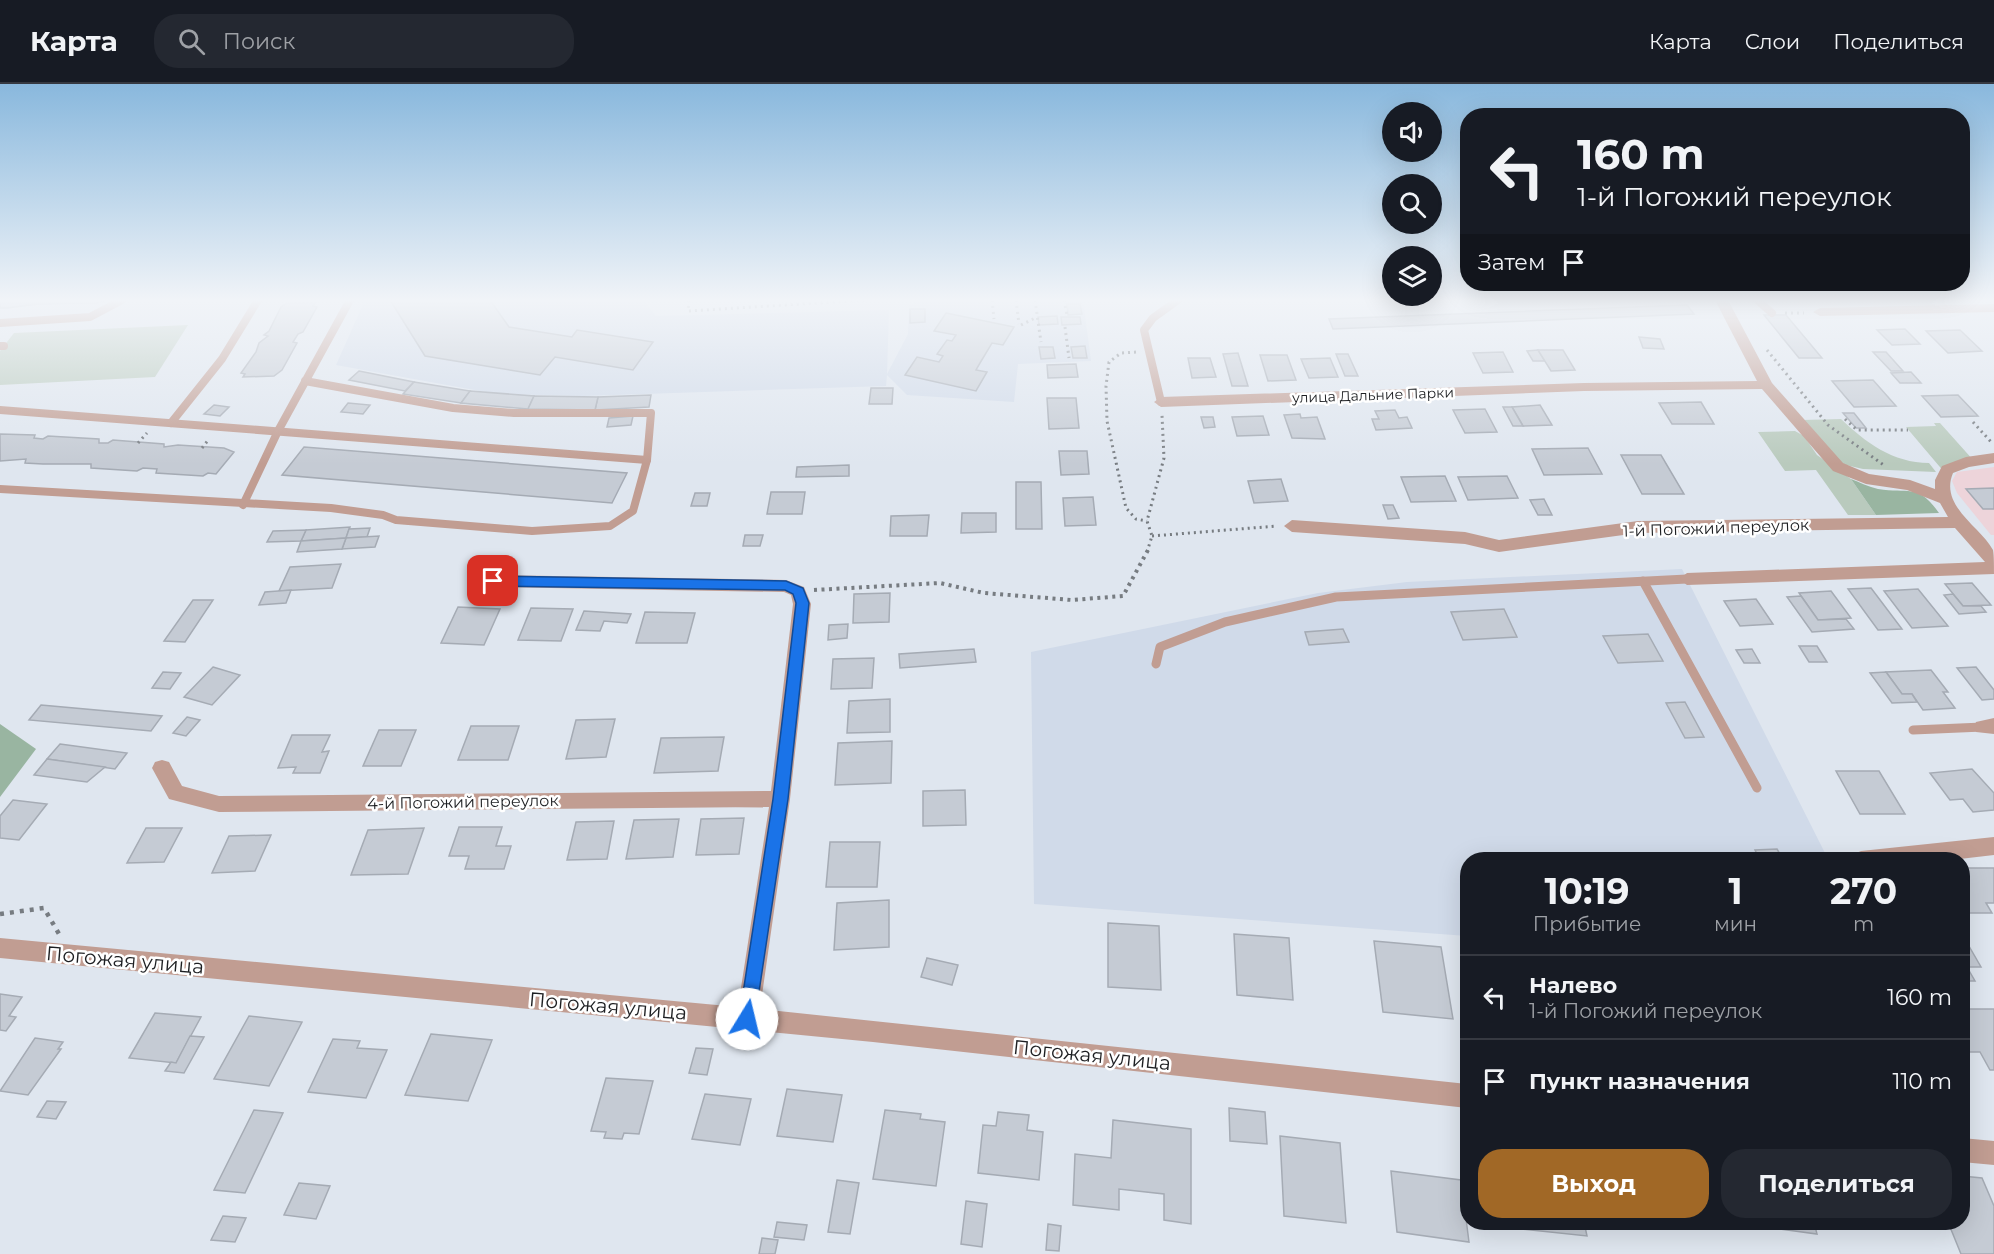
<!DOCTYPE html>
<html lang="ru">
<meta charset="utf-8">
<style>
:root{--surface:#171b24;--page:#242831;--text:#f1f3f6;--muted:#9ea1a6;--line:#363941;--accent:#a16826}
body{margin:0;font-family:Montserrat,sans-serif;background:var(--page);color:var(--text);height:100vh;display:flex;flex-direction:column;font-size:22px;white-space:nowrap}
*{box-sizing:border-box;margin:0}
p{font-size:20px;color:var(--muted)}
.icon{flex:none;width:33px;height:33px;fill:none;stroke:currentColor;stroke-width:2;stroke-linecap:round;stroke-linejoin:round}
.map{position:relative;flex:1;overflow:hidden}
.details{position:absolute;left:1460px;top:768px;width:510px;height:378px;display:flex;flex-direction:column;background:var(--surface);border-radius:24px;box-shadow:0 6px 24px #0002}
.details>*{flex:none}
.top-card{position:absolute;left:1460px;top:24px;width:510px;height:183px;border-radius:24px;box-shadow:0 6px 24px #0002;background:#171b24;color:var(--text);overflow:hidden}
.controls{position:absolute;left:1382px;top:18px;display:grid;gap:12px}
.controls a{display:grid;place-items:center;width:60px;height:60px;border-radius:50%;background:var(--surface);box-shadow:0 6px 24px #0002;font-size:30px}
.pin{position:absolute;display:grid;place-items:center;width:51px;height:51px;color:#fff;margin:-26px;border-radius:12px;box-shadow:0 3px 9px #0006}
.me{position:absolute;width:66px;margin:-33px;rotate:9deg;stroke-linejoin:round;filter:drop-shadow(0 0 4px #0008)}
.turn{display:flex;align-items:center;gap:21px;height:126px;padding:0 18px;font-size:27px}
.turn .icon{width:78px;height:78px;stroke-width:2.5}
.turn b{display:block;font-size:42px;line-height:51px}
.then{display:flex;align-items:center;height:57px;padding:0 18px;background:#0003;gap:12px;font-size:22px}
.eta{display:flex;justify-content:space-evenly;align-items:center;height:102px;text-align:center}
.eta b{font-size:36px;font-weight:700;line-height:42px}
.primary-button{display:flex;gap:12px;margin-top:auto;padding:12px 18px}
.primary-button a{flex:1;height:69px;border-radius:24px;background:var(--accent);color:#fff;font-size:24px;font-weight:700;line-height:69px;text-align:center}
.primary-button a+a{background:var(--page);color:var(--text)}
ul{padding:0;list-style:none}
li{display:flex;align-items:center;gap:18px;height:84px;padding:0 18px;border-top:2px solid var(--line)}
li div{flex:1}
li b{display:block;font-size:22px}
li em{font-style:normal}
header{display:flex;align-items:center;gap:36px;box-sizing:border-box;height:84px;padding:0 30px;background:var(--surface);border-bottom:2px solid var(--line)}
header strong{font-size:28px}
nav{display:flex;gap:33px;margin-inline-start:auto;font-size:21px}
.search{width:420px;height:54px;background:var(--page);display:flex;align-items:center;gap:15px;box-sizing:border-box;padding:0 21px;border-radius:24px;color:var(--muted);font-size:22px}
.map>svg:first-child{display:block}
.commercial{fill:#edd4da}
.built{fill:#d0dae9}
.green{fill:#b9cabd}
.forest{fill:#99b5a1}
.building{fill:#c5cbd4;stroke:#a5abb4;stroke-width:1.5}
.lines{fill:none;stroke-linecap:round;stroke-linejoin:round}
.path-far2{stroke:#777c81;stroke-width:3;stroke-dasharray:2 4;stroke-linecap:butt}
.path-far1{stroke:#777c81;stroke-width:4;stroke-dasharray:3 4.5;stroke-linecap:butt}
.path{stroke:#777c81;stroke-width:4.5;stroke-dasharray:4 6;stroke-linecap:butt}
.lane-far1{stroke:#c19d92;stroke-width:8}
.lane{stroke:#c19d92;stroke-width:9}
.street{fill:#c19d92;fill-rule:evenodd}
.route{fill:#1a73e8;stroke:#114b97;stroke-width:1.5}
.labels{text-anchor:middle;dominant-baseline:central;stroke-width:5;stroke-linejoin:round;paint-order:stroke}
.far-street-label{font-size:14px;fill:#1d1f22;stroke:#fff}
.street-label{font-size:16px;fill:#1d1f22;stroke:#fff}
.near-street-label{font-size:20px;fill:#1d1f22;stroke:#fff}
</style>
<header>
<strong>Карта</strong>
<div class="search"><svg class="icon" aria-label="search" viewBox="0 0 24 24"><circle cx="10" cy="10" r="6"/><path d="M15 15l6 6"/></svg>Поиск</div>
<nav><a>Карта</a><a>Слои</a><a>Поделиться</a></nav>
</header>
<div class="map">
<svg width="1994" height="1170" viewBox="0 0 1994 1170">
<rect width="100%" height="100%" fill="#dfe6ef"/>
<path class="commercial" d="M1994 383V451H1991L1957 409 1952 397 1957 388Z"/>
<g class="built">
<path d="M365 216H643L656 232 889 226 887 290 908 250 909 222 919 216H1083L1091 277 1018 280 1014 318 907 311 887 291 886 302 583 312 497 310 336 281Z"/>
<path d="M1682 485 1828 775 1467 776V852L1034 820 1031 568 1318 509 1407 498Z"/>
</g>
<g class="green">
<path d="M188 241 155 293 0 301V267L14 249Z"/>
<path d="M1841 335C1865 358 1893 379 1929 379L1936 388 1863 385 1846 381 1839 378 1802 336Z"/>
<path d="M1934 339H1940L1974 377 1945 389 1906 343 1936 342Z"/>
<path d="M1795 347 1804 352 1817 371 1851 395 1876 431H1848L1816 386 1785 387 1758 348Z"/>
</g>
<g class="forest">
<path d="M1851 395C1859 398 1869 403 1878 405 1909 410 1918 399 1939 429L1876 431Z"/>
<path d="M0 640 36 665 0 713Z"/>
</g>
<g class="building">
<path d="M0 216H108L97 219 38 220 7 224H0Z"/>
<path d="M390 216H490L509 243 572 253 577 246 653 258 633 286 555 273 540 291 425 272Z"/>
<path d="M316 218 313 222 317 223 303 248 298 250 293 258 297 259 282 286 274 292 243 293 245 290 241 289 256 268 259 259 268 252 264 251 269 247 281 223 287 219Z"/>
<path d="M1067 220H1080L1082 230 1068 231Z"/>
<path d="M1687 221 1694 230 1333 245 1329 235Z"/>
<path d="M910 225H925V238L910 239Z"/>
<path d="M946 229 1014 243 1003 261 992 259 980 279 976 286 987 288 976 307 905 291 917 273 939 278 943 272 937 270 947 256 952 257 956 251 934 247Z"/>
<path d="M1764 231H1786L1822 274H1799Z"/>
<path d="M1057 232 1058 240 1039 241 1038 233Z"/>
<path d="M1061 233H1080L1081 240 1062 241Z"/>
<path d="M1905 245 1920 260 1892 261 1877 246Z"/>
<path d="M1960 246 1982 267 1948 269 1926 247Z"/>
<path d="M1639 253 1660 255 1664 265 1643 264Z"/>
<path d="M1085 262 1087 274H1073L1071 263Z"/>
<path d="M1039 263H1053L1055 274 1041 275Z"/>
<path d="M1538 266 1545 277H1533L1527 267Z"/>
<path d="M1538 266H1563L1575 286 1551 287Z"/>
<path d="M1503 268 1513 288 1483 289 1473 269Z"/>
<path d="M1873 268H1886L1903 287H1891Z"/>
<path d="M1238 269 1248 302H1232L1223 270Z"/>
<path d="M1336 270H1348L1358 292H1345Z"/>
<path d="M1260 271H1287L1296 296 1268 297Z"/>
<path d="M1188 274H1210L1216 293 1192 294Z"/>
<path d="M1330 274 1338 293 1309 294 1301 275Z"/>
<path d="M1076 280 1078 293 1048 294 1047 281Z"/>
<path d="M359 287 414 298 405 307 349 296Z"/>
<path d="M1911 288 1921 299H1900L1891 289Z"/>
<path d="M1873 296 1896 322 1854 323 1832 297Z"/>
<path d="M414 298 470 307 461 319 403 310Z"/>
<path d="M871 304H893L892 320H869Z"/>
<path d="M470 307 534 312 528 325 461 319Z"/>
<path d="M651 311 649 323 595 326 598 313Z"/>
<path d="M1958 311 1978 332 1941 333 1922 312Z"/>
<path d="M534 312 598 313 595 326 528 325Z"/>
<path d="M1047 314H1076L1079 344 1049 345Z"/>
<path d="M1701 318 1714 340H1672L1659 319Z"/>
<path d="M348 319 370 321 363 330 341 328Z"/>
<path d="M214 321 229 323 220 332 204 330Z"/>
<path d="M1540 321 1552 341 1523 342 1512 323Z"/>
<path d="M1503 323H1512L1523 342H1513Z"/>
<path d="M1485 325 1497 348 1465 349 1453 326Z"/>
<path d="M1395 326 1399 334 1407 333 1412 344 1376 346 1372 335H1379L1375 327Z"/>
<path d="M1843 329H1854L1866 344H1856Z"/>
<path d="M1300 330 1301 334 1317 333 1325 355 1292 354 1284 331Z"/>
<path d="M633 332 631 341 607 343 609 334Z"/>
<path d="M1263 332 1269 351 1237 352 1232 333Z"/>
<path d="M1201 333H1213L1215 343 1204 344Z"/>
<path d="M0 350 35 351 34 354 43 355 48 352 99 355V359H108L113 356 164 360V363L178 361 224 364 234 368 216 390 208 389 203 392 156 389 157 385 143 384 137 387 91 384V380H43L25 379 26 375 0 377Z"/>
<path d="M304 363 627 389 612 419 282 391Z"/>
<path d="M1588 364 1602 390 1544 391 1532 365Z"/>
<path d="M1059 367H1087L1089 390 1061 391Z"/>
<path d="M1621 371H1661L1684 410H1642Z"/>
<path d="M849 381V392L796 393 797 383Z"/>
<path d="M1445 392 1456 417 1411 418 1401 393Z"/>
<path d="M1507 392 1518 414 1468 416 1458 393Z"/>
<path d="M1281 395 1288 417 1254 419 1248 397Z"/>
<path d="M1016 398H1041L1042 445H1016Z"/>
<path d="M1994 404V425H1983L1966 405Z"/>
<path d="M771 408H805L802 430H767Z"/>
<path d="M695 409H710L707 422H691Z"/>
<path d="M1093 413 1096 441 1065 442 1063 414Z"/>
<path d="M1544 415 1552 431H1538L1530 416Z"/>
<path d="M1383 421H1393L1399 434 1388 435Z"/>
<path d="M962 429H996V448L961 449Z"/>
<path d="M929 431 927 452H890L891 432Z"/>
<path d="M350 443 346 454 301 457 306 446Z"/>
<path d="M370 444 367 453 346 454 349 445Z"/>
<path d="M306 446 301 457 267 458 273 447Z"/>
<path d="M745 451H763L760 462H743Z"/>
<path d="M379 452 375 463 342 465 346 454Z"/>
<path d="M346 454 342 465 297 468 301 457Z"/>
<path d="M341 480 332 504 279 507 290 483Z"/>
<path d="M1972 499 1991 521 1963 522 1945 500Z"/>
<path d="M1871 504 1902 545 1878 546 1848 505Z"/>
<path d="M1918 505 1948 542 1912 544 1884 507Z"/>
<path d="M291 506 286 519 259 521 265 508Z"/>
<path d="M1831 507 1851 534 1818 536 1799 509Z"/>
<path d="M890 509 889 538 853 539 854 510Z"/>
<path d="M1953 510 1963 522H1981L1986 528 1959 530 1944 511Z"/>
<path d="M1801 512 1818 536 1846 535 1854 545 1812 548 1787 513Z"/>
<path d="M1756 515 1773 540 1740 542 1724 517Z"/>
<path d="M193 516H213L185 558 164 557Z"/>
<path d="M458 523 500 525 484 561 441 559Z"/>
<path d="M531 524 573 525 561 557 518 556Z"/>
<path d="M1504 525 1517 553 1463 556 1451 528Z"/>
<path d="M584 527 631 530 627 539 604 537 600 547 576 546Z"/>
<path d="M645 528 695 529 687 559H636Z"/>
<path d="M848 540 847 554 828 556 829 541Z"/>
<path d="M1343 545 1349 558 1309 561 1305 548Z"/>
<path d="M1648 550 1663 577 1618 579 1603 552Z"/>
<path d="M1799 562H1817L1827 578H1809Z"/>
<path d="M974 565 976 578 900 584 899 570Z"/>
<path d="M1752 565 1760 579H1744L1736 566Z"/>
<path d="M874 574 872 604 831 605 833 575Z"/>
<path d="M213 583 240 591 212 621 184 613Z"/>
<path d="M1976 583 1994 606V615L1982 616 1957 584Z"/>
<path d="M1931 586 1948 608H1943L1955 624 1923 626 1912 610H1902L1886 588Z"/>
<path d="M163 588 181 589 170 605 152 604Z"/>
<path d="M1886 588 1902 610H1912L1917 618 1892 619 1870 589Z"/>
<path d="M890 615V648L847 649 849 617Z"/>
<path d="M1685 618 1704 653 1685 654 1666 619Z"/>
<path d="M41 621 162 632 151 647 29 636Z"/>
<path d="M187 633 200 636 186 652 173 649Z"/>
<path d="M615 635 606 673 566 675 576 636Z"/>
<path d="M471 642H519L508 676H458Z"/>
<path d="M379 646H416L401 682H363Z"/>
<path d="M292 651H330L322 668 329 667 320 689H293L296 683 278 684Z"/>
<path d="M724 653 718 687 654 689 661 654Z"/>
<path d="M892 657 891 699 835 701 838 659Z"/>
<path d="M60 660 127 669 115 685 47 675Z"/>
<path d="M47 675 105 683 87 698 34 691Z"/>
<path d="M1972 685 1994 709V726L1973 728 1963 715 1950 716 1930 689Z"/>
<path d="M1836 687H1879L1905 730H1860Z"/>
<path d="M965 706 966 741 923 742V707Z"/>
<path d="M13 716 47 720 19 756 0 754V732Z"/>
<path d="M744 734 739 770 696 771 701 735Z"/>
<path d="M679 735 673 773 626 775 634 736Z"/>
<path d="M614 737 607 775 567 776 576 738Z"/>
<path d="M459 743H502L496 762H511L504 785H465L469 772H449Z"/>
<path d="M146 744H182L164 778 127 779Z"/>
<path d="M424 744 408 790 351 791 368 746Z"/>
<path d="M271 751 255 787 212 789 229 752Z"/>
<path d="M830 758H880L877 803H826Z"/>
<path d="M1777 765 1783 775 1760 776 1755 766Z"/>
<path d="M1962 784H1994V819H1986L1992 829H1965L1962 824Z"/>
<path d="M889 816V863L834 866 837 819Z"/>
<path d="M1108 839 1159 842 1161 906 1108 903Z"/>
<path d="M1234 850 1289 854 1293 916 1237 911Z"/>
<path d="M1962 850 1981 883H1967L1975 897H1962Z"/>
<path d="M1374 857 1441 863 1453 935 1383 928Z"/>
<path d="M927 874 958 881 952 901 921 893Z"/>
<path d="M0 910 22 913 9 932 16 933 6 947 0 946Z"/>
<path d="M1962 925H1994V986H1990L1980 968H1965L1962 963Z"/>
<path d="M155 929 201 933 176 979 129 974Z"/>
<path d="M249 932 302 938 269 1002 214 995Z"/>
<path d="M431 950 492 956 468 1017 405 1011Z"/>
<path d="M190 952 204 953 184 989 165 987 171 978 176 979Z"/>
<path d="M35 954 63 958 58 965H61L28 1011 0 1007Z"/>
<path d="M333 955 360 957 357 964 387 966 366 1014 308 1008Z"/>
<path d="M696 964 713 965 707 991 689 989Z"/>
<path d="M606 994 653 997 639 1050 624 1049 622 1055 604 1054 606 1048 591 1047Z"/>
<path d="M787 1005 842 1011 833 1058 777 1052Z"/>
<path d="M705 1010 751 1015 740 1061 692 1055Z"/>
<path d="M47 1017 66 1018 56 1035 37 1033Z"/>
<path d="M1229 1024 1265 1028 1267 1060 1230 1057Z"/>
<path d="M254 1026 283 1029 245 1109 214 1106Z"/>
<path d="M885 1026 921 1030 920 1035 945 1038 936 1102 873 1095Z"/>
<path d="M998 1028 1029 1031 1027 1046 1043 1048 1039 1096 978 1089 983 1041 996 1042Z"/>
<path d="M1113 1036 1191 1045V1140L1164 1136V1110L1119 1105V1126L1073 1121 1075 1070 1111 1074Z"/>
<path d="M1280 1052 1340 1059 1346 1139 1284 1132Z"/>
<path d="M1391 1087 1461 1096 1469 1158 1397 1148Z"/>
<path d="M1962 1092 1982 1094 1994 1122V1170H1961L1948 1138H1962Z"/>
<path d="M837 1096 859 1099 850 1150 828 1148Z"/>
<path d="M299 1099 330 1102 316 1135 284 1131Z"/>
<path d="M966 1117 987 1120 982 1163 961 1160Z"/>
<path d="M223 1132 246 1134 235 1158 211 1156Z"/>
<path d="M777 1138 807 1141 804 1156 774 1153Z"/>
<path d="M1503 1138H1584L1587 1152 1503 1143Z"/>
<path d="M1726 1138H1814L1817 1150Z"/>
<path d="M1048 1140 1061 1142 1059 1167 1046 1166Z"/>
<path d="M762 1154 778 1156 775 1170H759Z"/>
</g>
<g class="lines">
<g class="path-far2">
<path d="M689 216 688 227 865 216"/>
<path d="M992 216 994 235"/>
<path d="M1016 216 1019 240"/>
<path d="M1035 216 1041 258"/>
<path d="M1064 216 1067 231"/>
<path d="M1785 229H1804"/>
<path d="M1021 241 1037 233"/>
<path d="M1065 243 1069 274"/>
<path d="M1767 266 1828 341 1885 382"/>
<path d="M1136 268 1121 269 1109 278 1106 302 1107 337 1126 424 1136 435 1147 437"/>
<path d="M1845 335 1857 346H1908"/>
<path d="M1973 338 1992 359"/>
<path d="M138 359 147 349"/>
<path d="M202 364 209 355"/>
<path d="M1152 452 1277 442"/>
<path d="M1147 468 1152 452 1147 437 1164 374 1162 331"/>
</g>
<path class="path-far1" d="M814 506 940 499 984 509 1072 516 1123 512 1148 466"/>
<path class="path" d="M0 830 44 824 59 850"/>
<g class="lane-far1">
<path d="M1757 216 1772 229"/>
<path d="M0 239 90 233 122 216"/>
<path d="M0 262H4"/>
<path d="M1161 318 1144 246 1153 234 1178 216"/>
<path d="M0 326 647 376 651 329H514L453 324 305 297"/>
<path d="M171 339 222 275 258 216"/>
<path d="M0 405 331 424 383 431 396 436 532 447 610 442 633 427 647 376"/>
<path d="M243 421 278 347 350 216"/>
</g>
<g class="lane">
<path d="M1643 497 1757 704"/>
<path d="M1156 580 1160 563 1225 538 1336 513 1687 495"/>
<path d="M1913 646 1983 643"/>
</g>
<g class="street">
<path d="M1715 216H1728L1772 299 1843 379 1869 390 1910 396 1935 405V396L1942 382 1966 373 1994 369V379L1969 383 1953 389C1939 422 1981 443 1993 466 1994 472 1994 483 1994 490L1687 501 1679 495 1687 489 1985 478 1955 444 1638 449 1499 468 1465 460 1292 448 1284 442 1292 436 1465 448 1499 456 1638 437 1948 433 1940 419 1907 406 1866 400 1833 387 1762 305 1584 307 1161 323 1154 318 1161 313 1584 299 1757 297Z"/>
<path d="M1994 220V228L1820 232 1813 228 1820 224Z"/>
<path d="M493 491 786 496 804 503 811 520 790 715 760 925 1467 1000V1024L873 958 0 874V854L738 923 769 723 219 728 169 715 152 684 155 678 162 676 169 678 182 702 219 712 771 707 793 520 791 511 784 508 493 503 485 497Z"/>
<path d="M1994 634V650L1976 648 1974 643 1976 638Z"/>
<path d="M1994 753V771L1951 776H1851L1854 770 1861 767Z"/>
<path d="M1962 1054 1994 1057V1081L1962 1078Z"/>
</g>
</g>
<linearGradient id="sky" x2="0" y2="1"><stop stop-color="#89b8dd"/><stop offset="0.57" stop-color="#f1f4f8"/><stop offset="1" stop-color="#f1f4f8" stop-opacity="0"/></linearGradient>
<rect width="1994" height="380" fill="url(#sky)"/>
<path class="route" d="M493 492 786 497 803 504 809 519 788 715 754 941 747 944 741 941 739 935 773 715 796 519 793 510 785 506 493 502 486 497Z"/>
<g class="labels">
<g class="far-street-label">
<text transform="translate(1373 311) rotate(-2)">улица Дальние Парки</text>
</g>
<g class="street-label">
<text transform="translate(1716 444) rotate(-2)">1-й Погожий переулок</text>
<text transform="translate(463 718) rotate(-1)">4-й Погожий переулок</text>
</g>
<g class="near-street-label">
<text transform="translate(125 876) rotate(5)">Погожая улица</text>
<text transform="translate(608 922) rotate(5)">Погожая улица</text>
<text transform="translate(1092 971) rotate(6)">Погожая улица</text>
</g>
</g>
</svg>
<div class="controls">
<a><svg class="icon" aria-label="sound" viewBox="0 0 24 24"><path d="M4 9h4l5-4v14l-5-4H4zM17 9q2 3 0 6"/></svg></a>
<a><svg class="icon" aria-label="search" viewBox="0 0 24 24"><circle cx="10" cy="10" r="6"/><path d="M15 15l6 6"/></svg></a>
<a><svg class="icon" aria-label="layers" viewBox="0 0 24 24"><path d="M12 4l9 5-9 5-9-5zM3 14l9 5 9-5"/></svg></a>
</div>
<div class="pin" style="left:493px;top:497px;background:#d93025"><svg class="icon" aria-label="arrive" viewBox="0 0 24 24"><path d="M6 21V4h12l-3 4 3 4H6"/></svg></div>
<svg class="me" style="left:747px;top:935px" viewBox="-20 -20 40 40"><circle r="19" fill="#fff"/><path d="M0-13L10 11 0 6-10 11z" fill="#1a73e8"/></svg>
<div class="top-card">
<div class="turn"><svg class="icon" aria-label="left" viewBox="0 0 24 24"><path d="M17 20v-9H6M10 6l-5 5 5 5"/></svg><div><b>160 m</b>1-й Погожий переулок</div></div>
<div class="then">Затем<svg class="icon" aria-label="arrive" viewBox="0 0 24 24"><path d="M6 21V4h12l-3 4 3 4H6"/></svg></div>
</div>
<section class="details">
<div class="eta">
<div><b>10:19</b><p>Прибытие</p></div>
<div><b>1</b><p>мин</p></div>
<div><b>270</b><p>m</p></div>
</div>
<ul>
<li><svg class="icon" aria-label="left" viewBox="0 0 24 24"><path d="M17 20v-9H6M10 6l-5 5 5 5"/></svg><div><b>Налево</b><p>1-й Погожий переулок</p></div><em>160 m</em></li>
<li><svg class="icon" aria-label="arrive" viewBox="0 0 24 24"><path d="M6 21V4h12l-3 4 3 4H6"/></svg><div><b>Пункт назначения</b></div><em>110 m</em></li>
</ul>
<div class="primary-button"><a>Выход</a><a>Поделиться</a></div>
</section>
</div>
